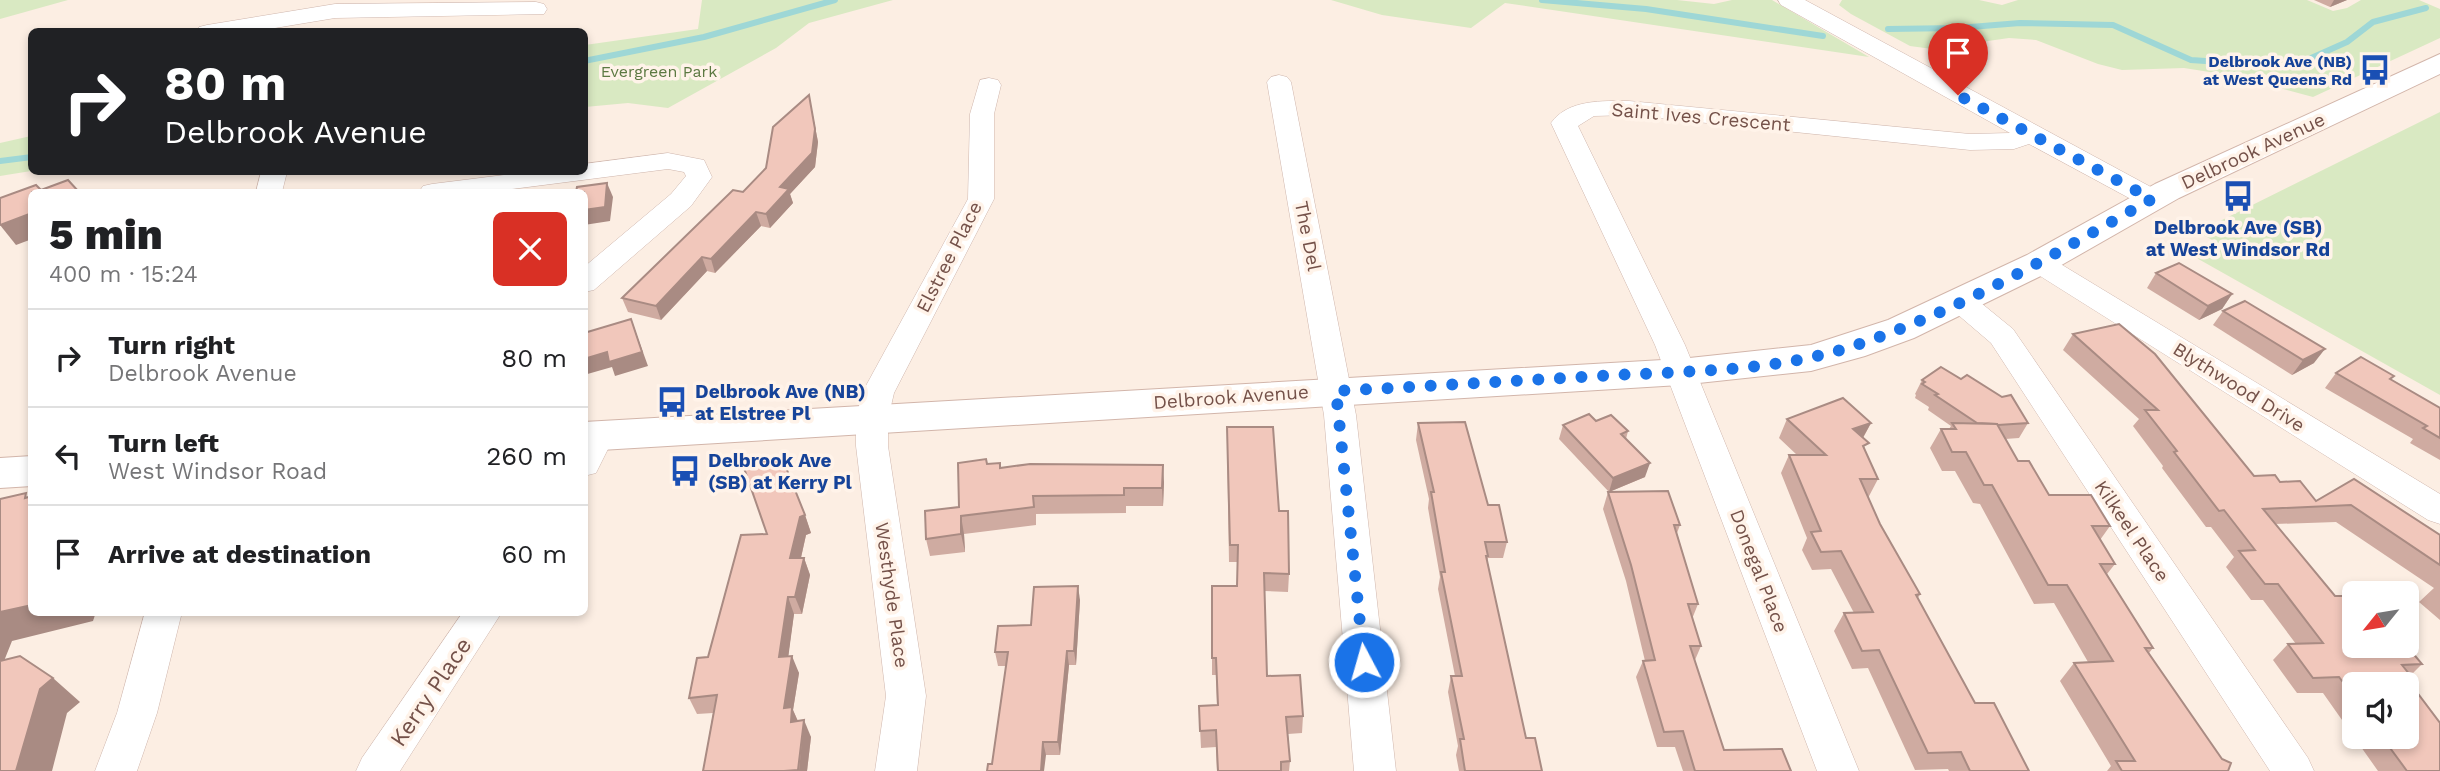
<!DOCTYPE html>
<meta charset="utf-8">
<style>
:root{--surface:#fff;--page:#f6f6f6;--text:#202124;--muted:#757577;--line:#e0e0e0}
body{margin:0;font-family:"Work Sans",sans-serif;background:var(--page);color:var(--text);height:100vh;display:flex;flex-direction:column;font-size:26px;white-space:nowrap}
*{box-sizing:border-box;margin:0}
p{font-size:23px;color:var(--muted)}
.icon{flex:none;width:38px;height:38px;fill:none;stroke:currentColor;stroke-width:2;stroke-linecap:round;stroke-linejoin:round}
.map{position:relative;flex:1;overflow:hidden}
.details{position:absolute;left:28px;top:189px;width:560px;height:427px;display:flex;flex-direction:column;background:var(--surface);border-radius:10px;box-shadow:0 4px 10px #0003}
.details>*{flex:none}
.banner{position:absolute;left:28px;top:28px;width:560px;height:147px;border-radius:10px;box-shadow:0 4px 10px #0003;background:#202124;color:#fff;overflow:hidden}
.needle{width:46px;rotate:240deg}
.controls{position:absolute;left:2342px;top:581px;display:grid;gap:14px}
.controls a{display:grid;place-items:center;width:77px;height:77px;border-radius:10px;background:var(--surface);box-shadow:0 4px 10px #0003;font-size:35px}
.pin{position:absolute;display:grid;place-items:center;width:60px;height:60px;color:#fff;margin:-72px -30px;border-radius:50% 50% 50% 0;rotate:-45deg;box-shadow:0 0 7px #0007}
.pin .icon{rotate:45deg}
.me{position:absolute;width:77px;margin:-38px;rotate:354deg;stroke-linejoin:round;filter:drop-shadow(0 0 5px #0008)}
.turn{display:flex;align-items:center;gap:24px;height:147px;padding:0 21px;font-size:32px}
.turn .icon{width:91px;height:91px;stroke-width:2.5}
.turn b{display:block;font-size:49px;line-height:60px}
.round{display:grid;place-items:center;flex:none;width:74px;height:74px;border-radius:10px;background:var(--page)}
.summary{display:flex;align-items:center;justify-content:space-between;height:119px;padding:0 21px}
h1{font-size:42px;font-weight:800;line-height:52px}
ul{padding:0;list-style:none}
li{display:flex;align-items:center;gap:21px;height:98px;padding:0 21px;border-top:2px solid var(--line)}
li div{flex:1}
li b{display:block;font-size:26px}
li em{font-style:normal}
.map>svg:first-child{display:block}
.green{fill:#d9e9c2}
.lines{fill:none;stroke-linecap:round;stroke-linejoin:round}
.stream{stroke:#9ed7d6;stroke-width:6}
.street-casing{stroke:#cfb6ad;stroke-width:1}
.secondary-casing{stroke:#d2b5aa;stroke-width:2}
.street{fill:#fff;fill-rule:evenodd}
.secondary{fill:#fff;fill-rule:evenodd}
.wall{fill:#cfaba1}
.shaded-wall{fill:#a98b83}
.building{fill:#f1c7bb;stroke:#a98b83;stroke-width:2}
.route{stroke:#1a73e8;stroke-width:12;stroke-dasharray:0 21.6}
.labels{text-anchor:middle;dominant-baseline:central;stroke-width:7;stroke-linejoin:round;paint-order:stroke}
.far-transit-label{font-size:16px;font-weight:bold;fill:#164399;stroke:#fff3e9;text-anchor:end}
.far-park-label{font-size:16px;fill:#5c7942;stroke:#fff3e9}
.street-label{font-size:19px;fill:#745149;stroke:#fff3e9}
.transit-label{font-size:19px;font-weight:bold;fill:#164399;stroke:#fff3e9;text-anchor:start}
.near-street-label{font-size:23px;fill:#745149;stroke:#fff3e9}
</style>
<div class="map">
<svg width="2440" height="771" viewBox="0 0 2440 771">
<rect width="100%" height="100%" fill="#fceee3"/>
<g class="green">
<path d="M0 0H68L0 19Z"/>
<path d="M702 0H893L809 23 776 48 668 108 628 103 585 107V45L698 29Z"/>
<path d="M1331 0H1677L1714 4 1732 0H1772L1869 57 1505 3 1471 28 1382 15Z"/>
<path d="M1842 0H1979L2002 5 2018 0H2307L2333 11 2347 8 2361 0H2419L2440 9V38L2313 97 2235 76 2184 68 2122 70 2098 64 2036 40 2009 38 1932 49 1910 46 1851 14 1839 5Z"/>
<path d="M2440 112V395L2193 256 2216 242 2198 232Z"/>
<path d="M31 136V171L0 176V143Z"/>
</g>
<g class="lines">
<g class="stream">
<path d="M1542 0 1646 9 1823 36"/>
<path d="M1888 29 1958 28 2020 23 2113 25 2191 60 2291 67 2347 42 2373 22 2426 8"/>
<path d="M584 61 704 37 835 0"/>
<path d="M0 161 32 157"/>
</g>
<defs>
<g id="street">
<path d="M1778 0H1805L2162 193 2165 199 2162 205 2152 207 2142 205 2029 144 2014 149 1970 150 1629 115 1594 116 1578 126 1685 345 1859 771H1817L1655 345 1551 123C1568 99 1603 101 1629 101L1970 134 2010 133 1781 5Z"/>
<path d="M536 2 544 4 547 9 544 14 335 18 251 32H196L199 27 207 25 335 4Z"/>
<path d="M1279 75 1287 77 1291 82 1356 415 1396 771H1354L1324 415 1267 82 1271 77Z"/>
<path d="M989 78 998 80 1001 85 994 114V199L894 393 888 419V446L926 696 917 771H875L886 696 856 446V419L862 393 968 199 970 114 980 80Z"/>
<path d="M668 153 704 160 712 177 691 206 594 290 584 292V267L671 194 686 176 684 172 668 169 489 192H419L423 186 432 184 528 172H584V164Z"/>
<path d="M261 172H287L282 192H256Z"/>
<path d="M2039 254 2049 257 2440 494V524L2428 520 2029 269 2025 263 2029 257Z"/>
<path d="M1960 291 1970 294 2013 329 2308 758 2314 771H2270L1991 343 1950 308 1945 301 1950 294Z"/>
<path d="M598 425 610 429 614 437 596 473 584 476V432L586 429Z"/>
<path d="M145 612H182L157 713 137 771H95L117 713Z"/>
<path d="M463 612H502L400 771H356L362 758Z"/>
</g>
<g id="secondary">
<path d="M2440 54V74L2179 198 2051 271 1914 338 1865 356 1811 371 1680 385 584 451V422L1680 359 1811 345 1888 320 2027 255 2155 184Z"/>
<path d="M32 456V486L0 488V458Z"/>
</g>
</defs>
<use href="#street" class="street-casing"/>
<use href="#secondary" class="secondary-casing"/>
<use href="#street" class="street"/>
<use href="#secondary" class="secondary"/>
</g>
<g class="wall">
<path d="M2314 0H2347L2330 7Z"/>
<path d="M809 95 818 142 815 167 790 194 793 203 770 228 761 226 715 273 707 271 661 320 628 312 622 298 743 192 766 168Z"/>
<path d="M2156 273 2232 294 2222 309 2199 320 2147 288Z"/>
<path d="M2223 311 2314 363 2292 375 2213 325Z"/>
<path d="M2073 334 2254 476 2280 482 2316 501 2354 479 2440 535V620L2419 602 2434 588 2336 522 2275 524 2354 646 2422 664 2407 679 2440 771H2378L2354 737H2406L2354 684V737L2323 693H2297L2273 660 2288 644H2296L2263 600H2251L2226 567 2234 557 2211 527H2206L2162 468 2163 466 2133 426 2139 419 2063 350Z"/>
<path d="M2336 373 2391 379 2440 408V460L2410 443 2413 439 2325 388Z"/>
<path d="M1922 380 2028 423 2019 438 2005 439 2018 461 2049 495 2110 526 2100 540 2115 564 2107 574 2153 648 2149 653 2228 771H2107L2111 766 2060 681 2074 663 2088 662 2054 603 2034 604 1980 504 1973 503 1955 471H1942L1930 448 1941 429H1949L1951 426 1928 410 1929 407 1915 398 1916 395 1915 394Z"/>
<path d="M1787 419 1871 423 1863 438 1865 451 1878 479 1868 498 1880 524 1920 594 1918 598 1975 703 2029 771H1949L1948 769 1915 770 1868 668 1852 669 1834 631 1844 613H1854L1831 569 1812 570 1802 550 1807 538 1781 473 1789 455H1797L1779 438Z"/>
<path d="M1596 421 1628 431 1626 439 1645 477 1609 492 1559 439 1563 425Z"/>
<path d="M1418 423 1488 505 1507 542 1503 558H1488L1487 561 1526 738 1542 771H1459L1456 755 1458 746 1448 692 1451 676H1455L1438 589 1440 577 1428 508 1429 499 1416 440Z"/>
<path d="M1227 445 1279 511 1289 574 1288 592 1264 591 1267 676 1303 716 1302 733 1288 734 1290 761 1289 771H1217L1216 747 1201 748 1199 706H1217L1216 675H1212V586H1237V562H1229Z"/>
<path d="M986 459 987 464 1000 463 1001 468 1164 482 1163 506H1126V513L1036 514V525L964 534 965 552 930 556 926 539 959 507Z"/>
<path d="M1608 492 1680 525 1677 533 1698 604 1692 619 1701 646 1695 660 1724 750 1791 771H1683L1675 747H1657L1636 677 1643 661H1645L1626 581 1603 509Z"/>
<path d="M805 515 811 533 806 535 801 558H804L810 575 802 614H794L788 656 799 673 793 710 798 721 811 737 807 771H703L713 713 697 714 689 698 767 534Z"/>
<path d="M1080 600 1076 665H1069L1060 755H1046L992 764 1006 666H998L995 652 1031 625Z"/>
</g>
<g class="shaded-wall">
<path d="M2334 0H2347L2330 7Z"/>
<path d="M809 95 818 142 815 167 790 194 793 203 770 228 766 214 780 187Z"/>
<path d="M607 183 613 197 610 221 584 225V210Z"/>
<path d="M756 212 761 226 715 273 711 259Z"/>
<path d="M32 213V239L16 245 0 225Z"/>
<path d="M702 257 707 271 661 320 656 306Z"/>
<path d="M2232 294 2222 309 2199 320 2208 306Z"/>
<path d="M631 319 648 366 615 376 612 367 584 375V359Z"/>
<path d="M2325 349 2314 363 2292 375 2303 360Z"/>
<path d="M1871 423 1861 441 1853 429Z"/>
<path d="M1650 463 1645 477 1609 492 1613 478Z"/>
<path d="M1163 465 1164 482 1163 506 1162 488Z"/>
<path d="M805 515 811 533 806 535 797 575 790 558 800 517Z"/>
<path d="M961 516 964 534 965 552 961 534Z"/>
<path d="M804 558 810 575 802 614 795 597Z"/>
<path d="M1078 586 1080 600 1076 665 1074 651Z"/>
<path d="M788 597 794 614 786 674 779 657Z"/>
<path d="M32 605V612H96L93 621 12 641 0 671V612Z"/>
<path d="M1067 651 1069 665 1060 755 1058 742Z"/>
<path d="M792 656 799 673 793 710 799 724 798 738 784 708Z"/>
<path d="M53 678 80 702 67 713 52 771H16L40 689Z"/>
<path d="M804 720 811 737 807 771H799Z"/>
<path d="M1043 742 1046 755 1044 771H1041Z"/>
</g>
<g class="building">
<path d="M809 95 815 129 812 153 780 187 789 189 766 214 756 212 711 259 702 257 656 306 622 298 733 190 743 192 766 168 773 127Z"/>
<path d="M68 180 79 192H32V213L0 225V198L36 185 41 190Z"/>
<path d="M607 183 605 207 584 210V192H576L577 187Z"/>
<path d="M2179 263 2232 294 2208 306 2156 273Z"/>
<path d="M2245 301 2325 349 2303 360 2223 311Z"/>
<path d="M631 319 642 352 609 362 607 352 584 359V333Z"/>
<path d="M2119 324 2155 354 2254 476 2275 475 2280 482 2300 481 2316 501 2354 479 2440 535V565L2351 505 2263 509 2335 596H2350L2354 601V646H2406V645L2422 664 2402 665 2410 675H2404L2440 723V771H2407L2382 737H2406V684H2354V697L2339 677 2313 678 2288 644 2323 643 2278 584H2265L2239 551 2255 550 2224 510 2219 511 2174 452 2177 451 2145 410H2158L2073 334Z"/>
<path d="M2361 357 2394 376 2390 379 2440 408V438L2423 428 2427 426 2336 373Z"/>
<path d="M1941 367 1961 379 1967 375 2002 397 2011 395 2028 423 1998 425 1997 424 1977 423 1935 395 1938 394 1922 384 1925 382 1922 380Z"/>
<path d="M1843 398 1871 423 1853 429 1869 443 1863 446 1878 479H1860L1880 524 1920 594 1916 595 1975 703H1994L2029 771H1970L1961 752 1928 753 1879 650 1862 651 1844 613 1873 612 1841 551 1821 552 1811 532 1821 531 1789 455H1826L1787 419Z"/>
<path d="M1589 414 1596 421 1611 415 1628 431 1621 434 1650 463 1613 478 1563 425Z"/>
<path d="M1465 422 1488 505H1499L1507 542H1485L1488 556H1486L1526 738H1535L1542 771H1465L1460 739H1464L1451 676H1462L1441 572H1445L1431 492H1434L1418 423Z"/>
<path d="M1952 423 1997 424 2018 461H2029L2049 495H2091L2110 526H2092L2115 564H2100L2153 648H2145L2222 759 2231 763 2228 771H2122L2116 761H2135L2074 663 2113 661 2067 585H2048L1992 485H1984L1966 452H1952L1941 429H1956Z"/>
<path d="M1227 427H1273L1279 511H1288L1289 574 1264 573 1267 676 1300 675 1303 716 1286 717 1290 761 1281 762V771H1218L1216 730 1200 731 1199 706 1218 705 1216 658H1212V586H1237L1238 545H1230Z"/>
<path d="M781 455 805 515 800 517 790 558H804L795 597H788L779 657 792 656 784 708 792 707 791 722 804 720 798 770 784 771H703L717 695 689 698 697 658 708 657 741 535 767 534 744 468Z"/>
<path d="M986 459 987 464 1000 463V468L1030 464 1163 465 1162 488H1124V495L1033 496 1034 507 961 516V534L926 539 925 511 959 507 958 463Z"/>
<path d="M1668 491 1680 525H1674L1698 604H1688L1701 646H1690L1724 750 1782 749 1791 771H1695L1683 731 1664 732 1643 661 1655 660 1631 565 1608 492Z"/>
<path d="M26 493 25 498 32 496V605L0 612V499Z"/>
<path d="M1078 586 1074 651H1067L1058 742H1043L1041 771H987L988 764H992L1008 652H995L998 626 1031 625 1034 587Z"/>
<path d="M20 656 53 678 40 689 16 771H0V661Z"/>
</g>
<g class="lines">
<path class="route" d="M1364 662 1336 391C1430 386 1523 380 1617 375 1694 371 1778 371 1853 346 1958 312 2056 253 2152 199L1958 95"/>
</g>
<defs>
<symbol id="bus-bare" viewBox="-9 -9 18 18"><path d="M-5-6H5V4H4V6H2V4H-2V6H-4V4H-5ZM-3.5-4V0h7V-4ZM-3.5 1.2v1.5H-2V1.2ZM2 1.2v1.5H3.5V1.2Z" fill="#1a4fb4" stroke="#fff3e9" stroke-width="2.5" paint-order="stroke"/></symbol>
</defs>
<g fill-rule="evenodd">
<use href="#bus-bare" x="2353" y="48" width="44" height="44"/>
<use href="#bus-bare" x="2216" y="174" width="44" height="44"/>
<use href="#bus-bare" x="650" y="380" width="44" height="44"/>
<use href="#bus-bare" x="663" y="449" width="44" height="44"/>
</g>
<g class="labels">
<g class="far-transit-label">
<text x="2352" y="61">Delbrook Ave (NB)<tspan x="2352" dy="18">at West Queens Rd</tspan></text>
</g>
<g class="far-park-label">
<text x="659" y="71">Evergreen Park</text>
</g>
<g class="street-label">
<text transform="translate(1701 117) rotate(5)">Saint Ives Crescent</text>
<text transform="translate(2253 151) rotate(-25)">Delbrook Avenue</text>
<text transform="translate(1308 236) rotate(79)">The Del</text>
<text transform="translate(949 257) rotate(-63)">Elstree Place</text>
<text transform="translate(2239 387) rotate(32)">Blythwood Drive</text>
<text transform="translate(1231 397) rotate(-4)">Delbrook Avenue</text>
<text transform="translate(2132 531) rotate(56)">Kilkeel Place</text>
<text transform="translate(1759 571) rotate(69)">Donegal Place</text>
<text transform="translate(892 595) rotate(82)">Westhyde Place</text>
</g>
<g class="transit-label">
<text x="2238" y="227" text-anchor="middle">Delbrook Ave (SB)<tspan x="2238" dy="22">at West Windsor Rd</tspan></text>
<text x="695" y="391">Delbrook Ave (NB)<tspan x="695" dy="22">at Elstree Pl</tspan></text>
<text x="708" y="460">Delbrook Ave<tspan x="708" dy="22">(SB) at Kerry Pl</tspan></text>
</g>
<g class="near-street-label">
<text transform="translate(431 692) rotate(-56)">Kerry Place</text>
</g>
</g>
</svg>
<div class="controls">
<a><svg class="needle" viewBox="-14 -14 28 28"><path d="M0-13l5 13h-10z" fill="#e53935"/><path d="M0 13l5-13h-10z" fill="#757577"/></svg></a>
<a><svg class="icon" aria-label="sound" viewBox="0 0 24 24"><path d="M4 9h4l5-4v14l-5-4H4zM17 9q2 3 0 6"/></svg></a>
</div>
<div class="pin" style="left:1958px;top:95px;background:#d93025"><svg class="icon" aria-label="arrive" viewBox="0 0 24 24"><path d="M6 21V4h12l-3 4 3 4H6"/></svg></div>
<svg class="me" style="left:1364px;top:662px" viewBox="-20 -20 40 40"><circle r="17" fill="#1a73e8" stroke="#fff" stroke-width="3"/><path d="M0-11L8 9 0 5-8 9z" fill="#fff"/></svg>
<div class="banner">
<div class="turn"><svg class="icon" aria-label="right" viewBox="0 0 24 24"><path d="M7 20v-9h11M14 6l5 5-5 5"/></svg><div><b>80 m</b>Delbrook Avenue</div></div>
</div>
<section class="details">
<div class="summary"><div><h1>5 min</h1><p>400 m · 15:24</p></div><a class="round" style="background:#d93025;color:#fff"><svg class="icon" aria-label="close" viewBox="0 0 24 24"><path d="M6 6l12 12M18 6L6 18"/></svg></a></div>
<ul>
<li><svg class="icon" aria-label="right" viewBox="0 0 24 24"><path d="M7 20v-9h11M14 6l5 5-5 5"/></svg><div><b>Turn right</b><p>Delbrook Avenue</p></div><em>80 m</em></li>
<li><svg class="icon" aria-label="left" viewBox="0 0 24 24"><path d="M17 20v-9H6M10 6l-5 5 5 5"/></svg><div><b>Turn left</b><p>West Windsor Road</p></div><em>260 m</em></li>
<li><svg class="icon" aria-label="arrive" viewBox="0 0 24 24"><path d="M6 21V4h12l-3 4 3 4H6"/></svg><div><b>Arrive at destination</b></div><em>60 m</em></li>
</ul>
</section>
</div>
